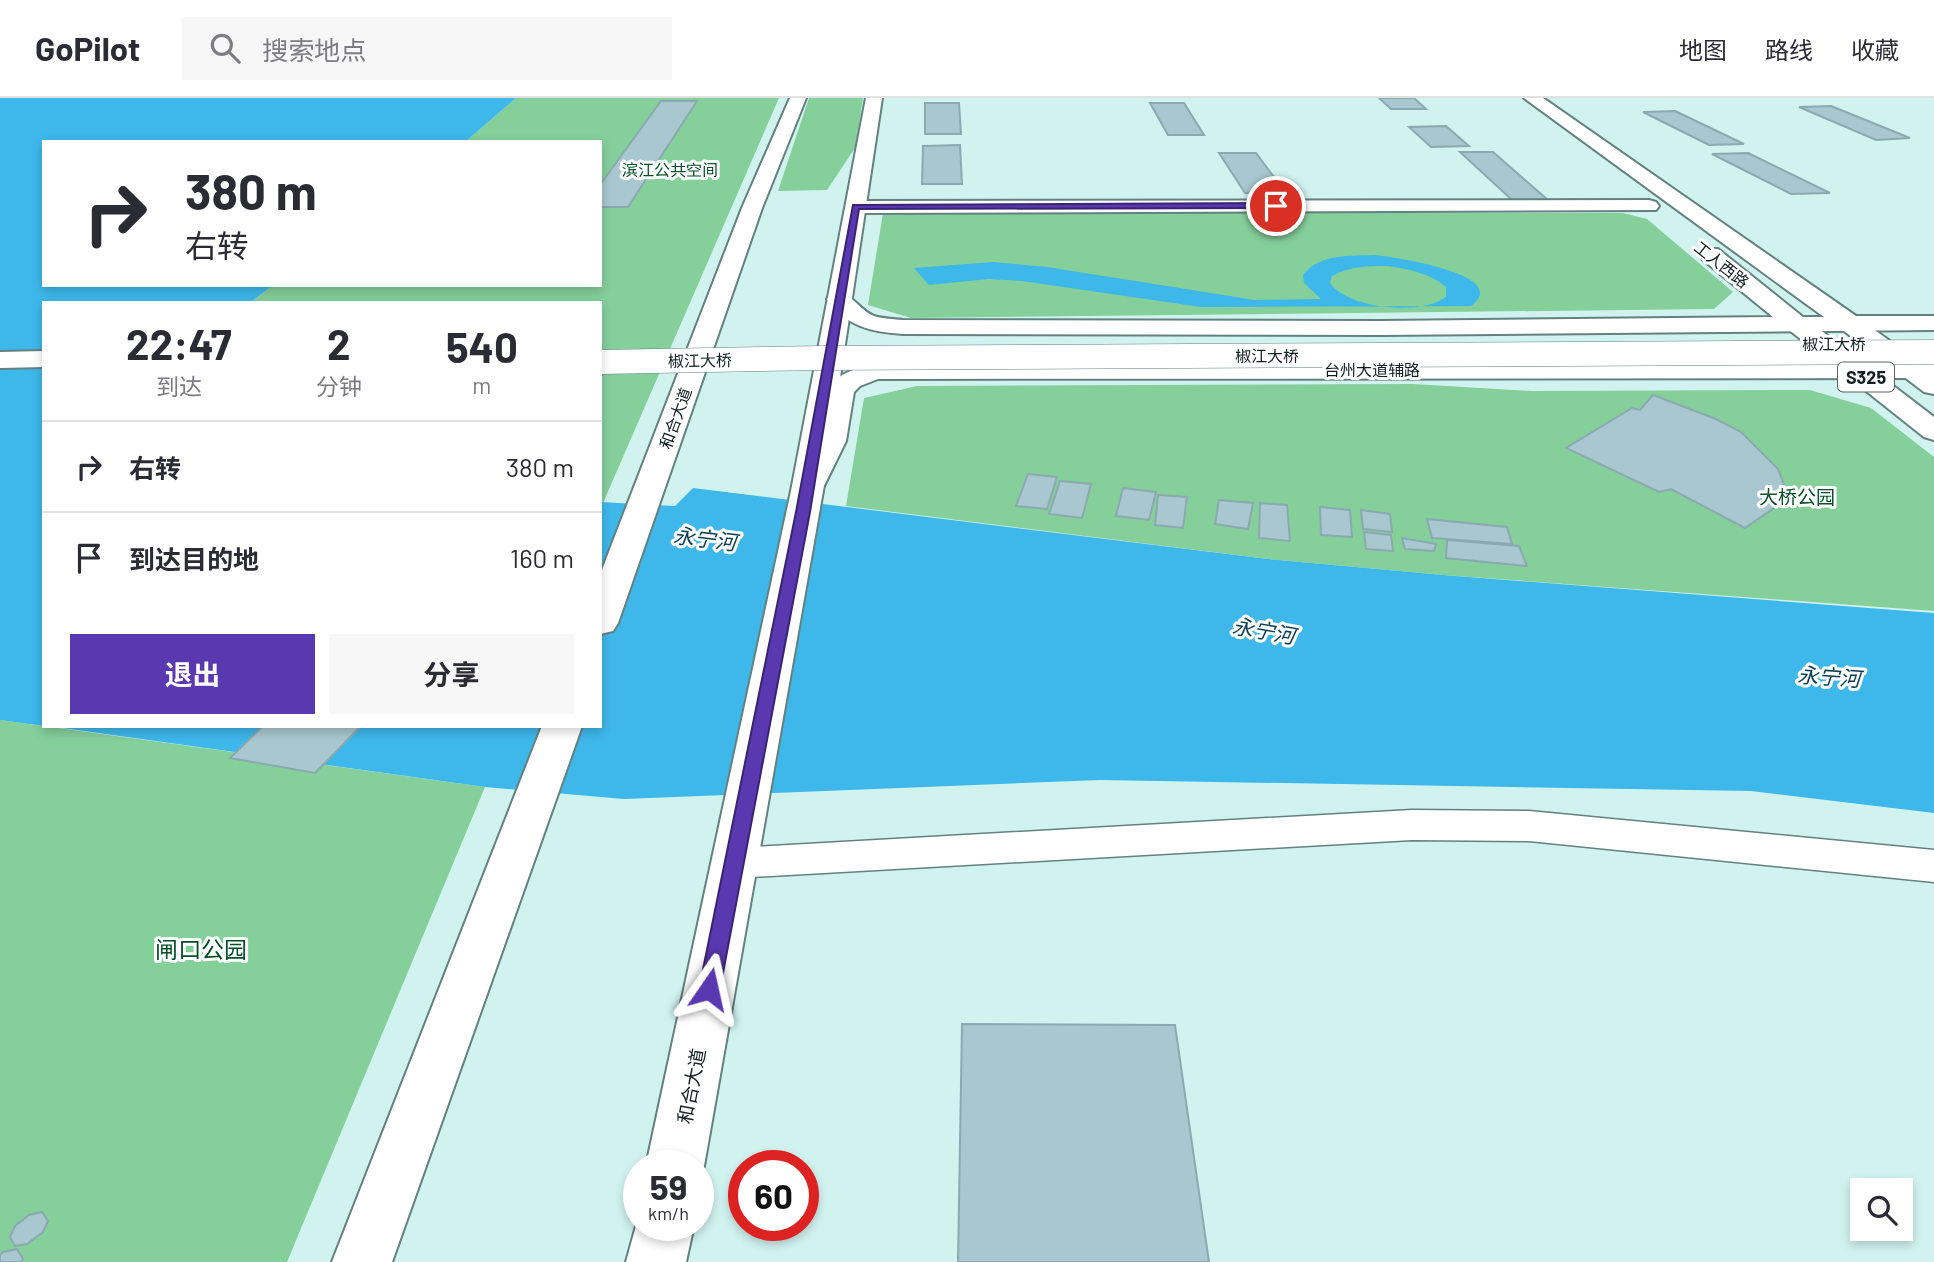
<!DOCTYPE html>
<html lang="zh">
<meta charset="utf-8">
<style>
:root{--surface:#fff;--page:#f7f7f7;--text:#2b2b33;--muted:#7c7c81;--line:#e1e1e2;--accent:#5938b0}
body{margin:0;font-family:Barlow,"Noto Sans SC",sans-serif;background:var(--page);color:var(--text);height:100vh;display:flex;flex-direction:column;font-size:26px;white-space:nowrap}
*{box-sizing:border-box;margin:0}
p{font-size:23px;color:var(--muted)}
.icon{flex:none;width:38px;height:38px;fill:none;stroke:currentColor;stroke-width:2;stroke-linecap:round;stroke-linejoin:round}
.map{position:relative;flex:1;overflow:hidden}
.details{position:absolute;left:42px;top:203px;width:560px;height:427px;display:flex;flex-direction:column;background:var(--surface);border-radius:0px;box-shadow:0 4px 10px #0003}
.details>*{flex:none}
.top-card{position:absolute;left:42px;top:42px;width:560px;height:147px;border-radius:0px;box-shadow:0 4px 10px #0003;background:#fff;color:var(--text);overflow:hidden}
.fabs{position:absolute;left:1850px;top:1080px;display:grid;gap:14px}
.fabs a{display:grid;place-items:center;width:63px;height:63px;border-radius:0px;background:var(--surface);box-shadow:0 4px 10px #0003;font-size:35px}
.speed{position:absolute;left:623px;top:1052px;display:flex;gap:14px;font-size:35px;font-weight:700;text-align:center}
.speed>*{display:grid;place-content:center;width:91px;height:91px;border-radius:50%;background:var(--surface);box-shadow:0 4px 10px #0003;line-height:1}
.speed small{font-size:18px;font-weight:400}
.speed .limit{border:10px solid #d22;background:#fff;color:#111}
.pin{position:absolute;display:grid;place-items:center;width:60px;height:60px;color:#fff;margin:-30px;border:4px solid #fff;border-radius:50%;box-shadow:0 2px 7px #0007}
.me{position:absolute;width:77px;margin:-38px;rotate:11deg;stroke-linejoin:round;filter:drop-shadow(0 0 5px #0008)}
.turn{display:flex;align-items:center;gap:24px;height:147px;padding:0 28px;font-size:32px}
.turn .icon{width:91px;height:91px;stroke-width:2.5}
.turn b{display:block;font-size:49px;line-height:60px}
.eta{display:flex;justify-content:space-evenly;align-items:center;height:119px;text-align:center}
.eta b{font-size:42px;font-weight:700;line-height:49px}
.primary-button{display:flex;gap:14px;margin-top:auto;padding:14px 28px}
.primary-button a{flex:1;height:80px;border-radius:0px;background:var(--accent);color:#fff;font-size:28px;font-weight:700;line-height:80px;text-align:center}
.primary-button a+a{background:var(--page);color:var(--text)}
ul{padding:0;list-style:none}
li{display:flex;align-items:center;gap:21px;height:91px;padding:0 28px;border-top:2px solid var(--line)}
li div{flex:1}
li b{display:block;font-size:26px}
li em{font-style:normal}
header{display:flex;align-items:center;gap:42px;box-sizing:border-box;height:98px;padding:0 35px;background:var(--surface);border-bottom:2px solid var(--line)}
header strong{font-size:33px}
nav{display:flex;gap:38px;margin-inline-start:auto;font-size:24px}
.search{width:490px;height:63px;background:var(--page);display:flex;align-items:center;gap:18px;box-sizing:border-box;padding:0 24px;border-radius:0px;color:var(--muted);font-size:26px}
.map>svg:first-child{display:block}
.green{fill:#85cf9b}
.water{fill:#3eb7eb;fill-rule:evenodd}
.building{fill:#a8c7ce;stroke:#8ba9b0;stroke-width:2}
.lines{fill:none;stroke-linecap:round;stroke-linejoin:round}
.minor-casing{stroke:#63817f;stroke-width:3}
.tertiary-casing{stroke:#63817f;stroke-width:4}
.secondary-casing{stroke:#63817f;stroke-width:4}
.primary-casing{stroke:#63817f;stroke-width:4}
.minor{fill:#fff;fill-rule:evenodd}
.tertiary{fill:#fff;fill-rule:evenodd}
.secondary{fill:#fff;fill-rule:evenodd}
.primary{fill:#fff;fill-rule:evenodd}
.primary-bridge-casing{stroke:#63817f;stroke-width:25;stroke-linecap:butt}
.primary-bridge{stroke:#fff;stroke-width:24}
.route{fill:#5938b0;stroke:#3a2472;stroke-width:2}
.labels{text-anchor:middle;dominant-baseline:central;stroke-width:6;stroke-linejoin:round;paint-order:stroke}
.far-park-label{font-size:16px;fill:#034e26;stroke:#fff}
.far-street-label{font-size:16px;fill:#131f1f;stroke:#fff}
.shield{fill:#fff;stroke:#5a6262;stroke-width:2}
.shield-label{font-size:18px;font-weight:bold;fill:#131f1f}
.park-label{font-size:19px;fill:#034e26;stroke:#fff}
.street-label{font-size:19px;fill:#131f1f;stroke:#fff}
.water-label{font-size:21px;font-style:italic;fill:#083d52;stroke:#fff}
.near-park-label{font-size:23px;fill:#034e26;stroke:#fff}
</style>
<header>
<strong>GoPilot</strong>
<div class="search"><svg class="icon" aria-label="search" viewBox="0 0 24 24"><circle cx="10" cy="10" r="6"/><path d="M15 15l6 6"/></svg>搜索地点</div>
<nav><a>地图</a><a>路线</a><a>收藏</a></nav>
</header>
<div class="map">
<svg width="1934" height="1164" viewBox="0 0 1934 1164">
<rect width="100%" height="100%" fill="#d1f3f0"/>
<g class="green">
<path d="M516 0H779L603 405 600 404V205H250L273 187H600V44H465Z"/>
<path d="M809 0H863L855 50 827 92 778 93Z"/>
<path d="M883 115H1623L1647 121 1733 194 1714 211 911 220 868 207Z"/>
<path d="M1413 286 1532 293 1810 292 1871 310 1934 359V513L1443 477 1268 461 846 408 864 300 917 288Z"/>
<path d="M0 622 485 689 287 1164H0Z"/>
</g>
<g class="water">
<path d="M0 0H516L465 44H44V187H273L250 205H44V628L0 622Z"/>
<path d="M1376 157C1391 159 1514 176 1471 208L1201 209 1022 183 989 181 929 187 914 170 993 164 1047 169 1255 202 1321 201 1304 185 1303 177C1320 155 1351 158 1376 157ZM1388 168C1408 171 1430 175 1446 189V199C1421 218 1348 211 1330 185L1332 178C1350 168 1368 168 1388 168Z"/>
<path d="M693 390 1268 461 1443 477 1934 515V715L1751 693 1100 682 624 701 485 689 48 628H600V404L675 408Z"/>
</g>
<g class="building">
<path d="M1379 0H1414L1426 11H1391Z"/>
<path d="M661 3H697L628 109H600V87Z"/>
<path d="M925 5H959L961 36H925Z"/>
<path d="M1150 5H1184L1204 37H1168Z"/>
<path d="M1831 8 1910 40 1876 42 1799 9Z"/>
<path d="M1675 13 1744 46 1709 47 1643 14Z"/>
<path d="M1446 28 1469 48 1431 49 1409 29Z"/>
<path d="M960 47 962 86H922L923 48Z"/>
<path d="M1460 54H1493L1548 102H1512Z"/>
<path d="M1219 55H1256L1286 95H1245Z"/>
<path d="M1748 55 1830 95 1791 96 1712 56Z"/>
<path d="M1653 297 1716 321 1741 334 1778 371 1784 387 1783 398 1774 410 1745 430 1671 391 1659 394 1566 350 1632 310 1640 312Z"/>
<path d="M1028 376 1057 379 1047 411 1016 408Z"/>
<path d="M1060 383 1091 386 1082 420 1049 416Z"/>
<path d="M1123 390 1156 394 1149 422 1116 418Z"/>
<path d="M1158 397 1187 399 1183 430 1155 427Z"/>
<path d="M1219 402 1253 405 1248 431 1215 426Z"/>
<path d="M1260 405 1287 407 1290 443 1259 440Z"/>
<path d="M1320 409 1350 412 1352 439 1321 437Z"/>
<path d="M1361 412 1390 416 1392 434 1363 431Z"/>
<path d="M1427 421 1507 429 1512 446 1432 440Z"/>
<path d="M1364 434 1391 437 1393 453 1366 451Z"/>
<path d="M1402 440 1436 446 1434 453 1405 451Z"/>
<path d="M1447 442 1519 448 1527 468 1446 460Z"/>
<path d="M263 628H361L315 675 230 660Z"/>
<path d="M962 926 1175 927 1209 1164H958Z"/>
<path d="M42 1114 48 1123 43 1134 27 1146 15 1148 10 1139 15 1128 29 1117Z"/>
<path d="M17 1151 23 1161 21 1164H0V1157L3 1154Z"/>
</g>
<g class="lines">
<defs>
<path id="minor" d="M1412 712 1529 713 1934 752V784L1529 743 1412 742 734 780 719 776 712 765 719 754 734 750Z"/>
<path id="tertiary" d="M1649 102 1656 104 1659 108 1656 112 856 115 849 113 846 109 849 105 856 103Z"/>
<g id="secondary">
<path d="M1524 0H1543L1856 218H1934V232L1380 237 903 236C871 234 846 228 827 201L831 196C851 191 857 211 874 218 883 221 894 221 903 222L1380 223 1773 219 1702 161 1699 156 1702 151H1718L1803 219H1824Z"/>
<path d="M1934 264V280L878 281 860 288 854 294 846 343 819 398 808 400 797 398 792 391C801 375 811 359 817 342 833 293 815 280 876 265Z"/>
</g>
<g id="primary">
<path d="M790 0H806L762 110 618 525 613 533 600 536V477L742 110Z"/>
<path d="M866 0H882L823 393 704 1068 698 1080V1068H646L791 393Z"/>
<path d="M1849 218 1858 220 1934 275V296L1924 294 1840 230 1837 225 1840 220Z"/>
<path d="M1797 219 1806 221 1934 319V342L1924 339 1788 231 1785 226 1788 221Z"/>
<path d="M44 253V269L0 270V254Z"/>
<path d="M542 628H582L392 1164H332Z"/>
<path d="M639 1117V1127H694L686 1164H626Z"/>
</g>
</defs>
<use href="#minor" class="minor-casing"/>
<use href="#tertiary" class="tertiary-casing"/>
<use href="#secondary" class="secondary-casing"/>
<use href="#primary" class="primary-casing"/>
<use href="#minor" class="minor"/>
<use href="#tertiary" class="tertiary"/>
<use href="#secondary" class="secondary"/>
<use href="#primary" class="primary"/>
<defs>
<path id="primary-bridge" d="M600 264 822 260 1934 254"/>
</defs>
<use href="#primary-bridge" class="primary-bridge-casing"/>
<use href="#primary-bridge" class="primary-bridge"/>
</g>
<path class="route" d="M1276 105 1279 110 859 111 810 414 720 891 717 897 709 899 702 897 699 891 796 414 853 107Z"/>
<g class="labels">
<g class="far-park-label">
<text x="670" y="71">滨江公共空间</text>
</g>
<g class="far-street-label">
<text transform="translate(1722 166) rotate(38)">工人西路</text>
<text x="1834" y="245">椒江大桥</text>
<text x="1267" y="257">椒江大桥</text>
<text transform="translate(700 262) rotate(-1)">椒江大桥</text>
<text x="1372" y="271">台州大道辅路</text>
<text transform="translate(675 320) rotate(-70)">和合大道</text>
</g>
<rect class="shield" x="1838" y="264.5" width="56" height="29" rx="5"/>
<g class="shield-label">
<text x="1866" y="279">S325</text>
</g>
<g class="park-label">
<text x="1797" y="398">大桥公园</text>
</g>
<g class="street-label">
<text transform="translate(691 988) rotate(-79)">和合大道</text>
</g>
<g class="water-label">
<text transform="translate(705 440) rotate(7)">永宁河</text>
<text transform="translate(1264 532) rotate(10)">永宁河</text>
<text transform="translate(1829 578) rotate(4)">永宁河</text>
</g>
<g class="near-park-label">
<text x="201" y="851">闸口公园</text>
</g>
</g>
</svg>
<div class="fabs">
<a><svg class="icon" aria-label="search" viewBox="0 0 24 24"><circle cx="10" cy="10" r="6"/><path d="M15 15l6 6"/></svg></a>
</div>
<div class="speed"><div>59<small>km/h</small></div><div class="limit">60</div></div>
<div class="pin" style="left:1276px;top:108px;background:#d93025"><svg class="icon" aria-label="arrive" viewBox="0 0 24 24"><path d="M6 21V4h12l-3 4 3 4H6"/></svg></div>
<svg class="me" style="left:709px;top:891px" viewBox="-20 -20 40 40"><path d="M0-17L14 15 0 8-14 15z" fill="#5938b0" stroke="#fff" stroke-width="4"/></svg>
<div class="top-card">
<div class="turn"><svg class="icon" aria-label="right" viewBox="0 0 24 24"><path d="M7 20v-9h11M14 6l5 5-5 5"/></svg><div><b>380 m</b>右转</div></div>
</div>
<section class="details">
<div class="eta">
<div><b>22:47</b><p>到达</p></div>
<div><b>2</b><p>分钟</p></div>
<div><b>540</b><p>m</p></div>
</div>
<ul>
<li><svg class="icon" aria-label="right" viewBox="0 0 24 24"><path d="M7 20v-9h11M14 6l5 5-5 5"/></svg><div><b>右转</b></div><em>380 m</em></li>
<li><svg class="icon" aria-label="arrive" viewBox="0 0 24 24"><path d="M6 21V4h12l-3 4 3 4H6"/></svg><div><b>到达目的地</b></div><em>160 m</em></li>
</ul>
<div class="primary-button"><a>退出</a><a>分享</a></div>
</section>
</div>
